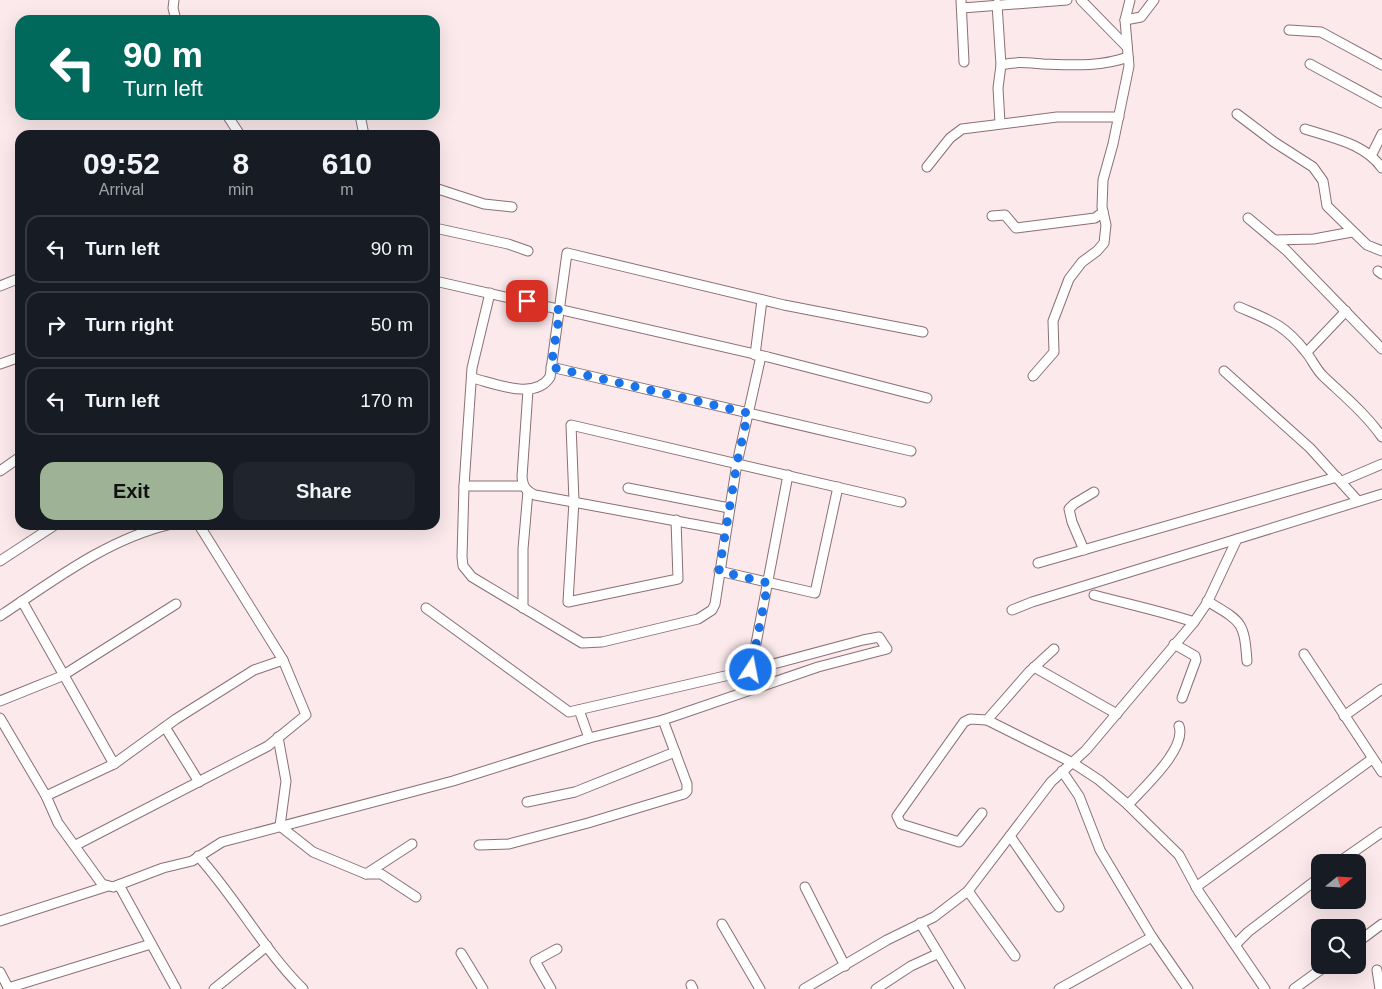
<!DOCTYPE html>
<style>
:root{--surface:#171b24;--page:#20242c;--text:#f1f3f6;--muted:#9ea1a6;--line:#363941;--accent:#9eb396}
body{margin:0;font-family:Helvetica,sans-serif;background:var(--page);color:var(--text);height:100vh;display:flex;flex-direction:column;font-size:19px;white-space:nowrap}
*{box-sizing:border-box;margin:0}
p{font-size:16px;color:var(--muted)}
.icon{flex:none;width:28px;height:28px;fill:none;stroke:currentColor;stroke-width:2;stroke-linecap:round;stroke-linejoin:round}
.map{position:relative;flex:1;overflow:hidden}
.side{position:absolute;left:15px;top:130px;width:425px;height:400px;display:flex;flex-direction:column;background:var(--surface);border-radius:15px;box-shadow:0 5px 20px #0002}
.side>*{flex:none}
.banner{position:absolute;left:15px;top:15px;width:425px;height:105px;border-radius:15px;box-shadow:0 5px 20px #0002;background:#00695c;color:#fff;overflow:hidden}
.needle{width:32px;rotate:72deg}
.fabs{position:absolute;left:1311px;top:854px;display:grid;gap:10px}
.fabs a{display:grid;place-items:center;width:55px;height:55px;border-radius:10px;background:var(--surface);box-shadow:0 5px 20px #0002;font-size:25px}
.pin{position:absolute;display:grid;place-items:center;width:42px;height:42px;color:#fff;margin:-21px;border-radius:10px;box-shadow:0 2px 8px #0006}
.me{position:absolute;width:55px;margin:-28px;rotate:11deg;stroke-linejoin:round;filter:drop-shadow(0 0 4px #0008)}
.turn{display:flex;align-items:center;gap:18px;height:105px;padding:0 25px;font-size:22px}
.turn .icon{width:65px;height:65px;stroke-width:2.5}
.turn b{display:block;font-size:35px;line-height:42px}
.eta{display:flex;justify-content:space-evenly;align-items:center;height:85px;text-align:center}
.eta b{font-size:30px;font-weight:700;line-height:35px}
.cta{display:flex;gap:10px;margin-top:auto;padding:10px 25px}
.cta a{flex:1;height:58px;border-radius:15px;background:var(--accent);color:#111;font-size:20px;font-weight:700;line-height:58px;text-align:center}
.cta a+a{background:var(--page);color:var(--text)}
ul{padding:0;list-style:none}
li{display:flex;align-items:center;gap:15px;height:68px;margin:0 10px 8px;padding:0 15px;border:2px solid var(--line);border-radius:15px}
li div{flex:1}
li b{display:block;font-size:19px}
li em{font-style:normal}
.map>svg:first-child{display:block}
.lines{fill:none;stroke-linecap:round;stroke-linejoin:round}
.minor-casing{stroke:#8b7073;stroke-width:11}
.minor{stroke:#fff;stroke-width:9}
.route{stroke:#1a73e8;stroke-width:9;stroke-dasharray:0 16.2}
</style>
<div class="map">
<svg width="1382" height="989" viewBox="0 0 1382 989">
<rect width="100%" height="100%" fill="#fbe9eb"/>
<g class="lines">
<defs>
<g id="minor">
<path d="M174 0 173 8 176 20"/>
<path d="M961 0 964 62"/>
<path d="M1081 0 1127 47"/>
<path d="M997 4 1001 65"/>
<path d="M962 8 1067 0"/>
<path d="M1125 20 1141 17 1154 0"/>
<path d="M1289 30 1321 32 1382 65"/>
<path d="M1310 64 1382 103"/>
<path d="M1237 114 1274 142 1313 167 1323 181 1327 206 1367 245 1382 251"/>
<path d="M227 115 240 135"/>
<path d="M360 115 364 135"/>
<path d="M1000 123 998 88 1001 65C1015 61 1029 63 1043 64 1072 65 1101 67 1128 57"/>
<path d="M1305 129C1332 138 1364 143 1382 168"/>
<path d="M1371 156 1382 134"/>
<path d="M927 167 950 138 962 129 1057 117H1119"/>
<path d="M435 188 484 204 512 207"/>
<path d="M992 216 1005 215 1016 228 1095 218 1103 212"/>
<path d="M1248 218 1286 250 1382 349"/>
<path d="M435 228 508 244 528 251"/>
<path d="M1274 240 1314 239 1352 232"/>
<path d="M1378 271 1382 274"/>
<path d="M435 281 768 357 927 398"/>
<path d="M0 286 20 278"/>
<path d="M490 293 472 368 464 486 462 557 463 566 472 577 582 643 602 642 698 619 712 610 715 604 737 463 761 356"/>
<path d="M1239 307C1269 320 1284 324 1305 351 1312 359 1315 368 1323 376 1344 396 1365 413 1382 437"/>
<path d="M1307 352 1346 311"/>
<path d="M755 355 762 300"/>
<path d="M0 364 20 357"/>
<path d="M551 367 911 451"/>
<path d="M1224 371 1310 448 1358 501"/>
<path d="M1033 376 1054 352 1053 321 1069 279 1082 262 1097 251 1104 243 1106 225 1102 207 1103 180 1113 144 1129 66 1125 20 1130 0"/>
<path d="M472 378C494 383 535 401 550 377L567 253 784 305 923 332"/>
<path d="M528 390 522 477C523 487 526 491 535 495L725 530"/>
<path d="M0 471 20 457"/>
<path d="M1342 481 1382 464"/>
<path d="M464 486H523"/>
<path d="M628 488 729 508"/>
<path d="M676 520 678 579 568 602 574 501 571 425 901 502"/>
<path d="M1084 550 1072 522 1069 509 1074 504 1094 492"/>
<path d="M0 561 55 525"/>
<path d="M1038 563 1337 477"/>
<path d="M719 571 815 593 838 487"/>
<path d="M1094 595C1127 604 1161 611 1194 622"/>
<path d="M22 601 114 764"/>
<path d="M1207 601C1242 622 1244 621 1247 661"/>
<path d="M523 608V549L528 491"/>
<path d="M1012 610 1032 602 1237 539"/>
<path d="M0 616C53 581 106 540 168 525"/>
<path d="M1174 644 1195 656 1196 660 1182 698"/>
<path d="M1304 654 1382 772"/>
<path d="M1034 667 1117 714"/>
<path d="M751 670 788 475"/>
<path d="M0 701 62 676 176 604"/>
<path d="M579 710 589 738"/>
<path d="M1344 716 1382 689"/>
<path d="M0 718 46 796 58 823 102 884 113 887 163 868 192 861 222 842 453 781 589 738 663 720 818 667 887 649 879 637 863 640 751 670 569 712 426 608"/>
<path d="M987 720 1029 672 1054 649"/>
<path d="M165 727 199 782"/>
<path d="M278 737 286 781 280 826 313 852 366 874H381L416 897"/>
<path d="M1062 771 1079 796 1100 850 1152 937 1188 989"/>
<path d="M46 796 114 764 176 719 254 670 283 660"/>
<path d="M527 802 575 792 675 752"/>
<path d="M1128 805C1143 788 1187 749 1179 726"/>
<path d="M982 813 959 842 901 824 897 816 964 722 970 719 987 720 1073 763 1099 780 1126 803 1179 855 1199 892 1265 989"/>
<path d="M1010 836 1059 907"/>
<path d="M76 845 268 746 306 715 283 660 199 525"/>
<path d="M479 845 509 844 588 823 684 794 687 791V784L663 720"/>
<path d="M198 856C236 898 263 949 303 989"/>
<path d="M1339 862 1382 832"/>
<path d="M366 874 412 844"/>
<path d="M119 885 176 989"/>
<path d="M805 887 845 966"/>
<path d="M1196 887 1372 759"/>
<path d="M968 891 1015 956"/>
<path d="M0 921 108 886"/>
<path d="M920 923 960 989"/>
<path d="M722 924 760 989"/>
<path d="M1358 942 1382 924"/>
<path d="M1236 944 1248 932 1320 877"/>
<path d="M461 953 483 989"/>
<path d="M1377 970 1380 989"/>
<path d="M0 972 9 989"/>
<path d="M691 985 693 989"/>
<path d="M8 988 151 944"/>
<path d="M214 989 267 946"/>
<path d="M551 989 535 961 557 949"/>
<path d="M804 989 887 940 934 917 968 891 1051 782 1086 750 1194 622 1207 603 1237 539 1382 494"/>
<path d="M876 989 911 966 937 954"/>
<path d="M1059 989 1152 937"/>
<path d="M1294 989 1327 965"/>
</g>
</defs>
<use href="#minor" class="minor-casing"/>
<use href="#minor" class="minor"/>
</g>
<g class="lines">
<path class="route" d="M527 301 560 310 551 367 748 413 737 463 719 571 768 583 751 670"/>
</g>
</svg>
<div class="fabs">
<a><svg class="needle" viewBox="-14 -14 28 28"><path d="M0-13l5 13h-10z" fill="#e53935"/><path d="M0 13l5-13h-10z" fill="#9ea1a6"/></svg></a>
<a><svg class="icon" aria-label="search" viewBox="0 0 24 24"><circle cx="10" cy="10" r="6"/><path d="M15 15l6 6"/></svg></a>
</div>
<div class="pin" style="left:527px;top:301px;background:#d93025"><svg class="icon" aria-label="arrive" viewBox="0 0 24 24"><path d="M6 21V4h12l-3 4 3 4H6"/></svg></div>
<svg class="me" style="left:751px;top:670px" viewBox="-20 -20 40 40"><circle r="17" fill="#1a73e8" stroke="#fff" stroke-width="3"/><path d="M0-11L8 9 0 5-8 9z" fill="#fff"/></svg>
<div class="banner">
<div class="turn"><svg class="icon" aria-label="left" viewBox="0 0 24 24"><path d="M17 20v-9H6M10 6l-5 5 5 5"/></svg><div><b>90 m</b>Turn left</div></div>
</div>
<section class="side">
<div class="eta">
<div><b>09:52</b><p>Arrival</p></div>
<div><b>8</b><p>min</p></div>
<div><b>610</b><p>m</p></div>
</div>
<ul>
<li><svg class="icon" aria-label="left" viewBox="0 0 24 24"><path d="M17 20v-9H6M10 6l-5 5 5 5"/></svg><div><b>Turn left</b></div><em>90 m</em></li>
<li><svg class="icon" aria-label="right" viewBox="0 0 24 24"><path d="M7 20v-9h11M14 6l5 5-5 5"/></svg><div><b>Turn right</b></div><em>50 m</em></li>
<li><svg class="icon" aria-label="left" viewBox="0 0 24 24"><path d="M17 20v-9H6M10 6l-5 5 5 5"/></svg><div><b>Turn left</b></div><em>170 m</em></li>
</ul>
<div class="cta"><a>Exit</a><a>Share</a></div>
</section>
</div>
